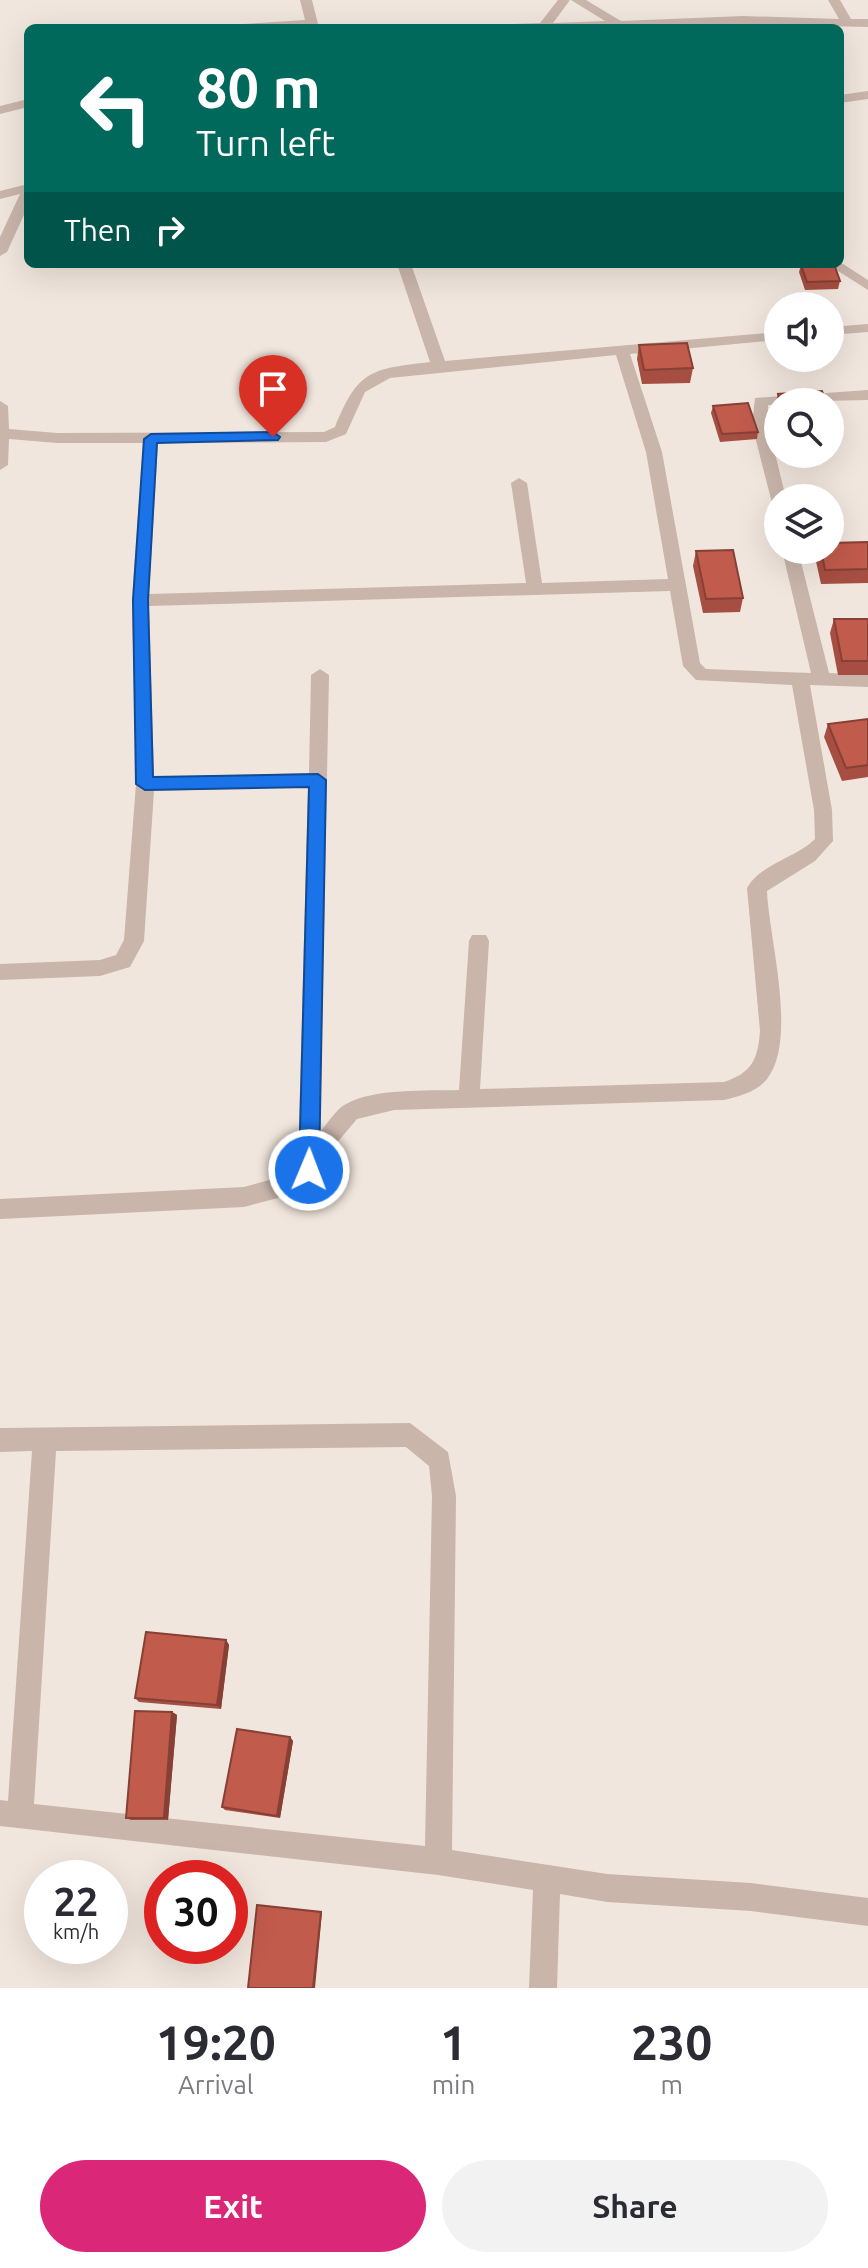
<!DOCTYPE html>
<style>
:root{--surface:#fff;--page:#f2f2f3;--text:#2b2b33;--muted:#7c7c81;--accent:#db2777}
body{margin:0;font-family:Ubuntu,sans-serif;background:var(--page);color:var(--text);height:100vh;display:flex;flex-direction:column;font-size:30px;white-space:nowrap}
*{box-sizing:border-box;margin:0}
p{font-size:26px;color:var(--muted)}
.icon{flex:none;width:44px;height:44px;fill:none;stroke:currentColor;stroke-width:2;stroke-linecap:round;stroke-linejoin:round}
.map{position:relative;height:1988px;overflow:hidden}
.details{display:flex;flex-direction:column;background:var(--surface);flex:1}
.details>*{flex:none}
.top-card{position:absolute;left:24px;top:24px;width:820px;height:244px;border-radius:12px;box-shadow:0 8px 32px #0002;background:#00695c;color:#fff;overflow:hidden}
.fabs{position:absolute;left:764px;top:292px;display:grid;gap:16px}
.fabs a{display:grid;place-items:center;width:80px;height:80px;border-radius:50%;background:var(--surface);box-shadow:0 8px 32px #0002;font-size:40px}
.speed{position:absolute;left:24px;top:1860px;display:flex;gap:16px;font-size:40px;font-weight:700;text-align:center}
.speed>*{display:grid;place-content:center;width:104px;height:104px;border-radius:50%;background:var(--surface);box-shadow:0 8px 32px #0002;line-height:1}
.speed small{font-size:20px;font-weight:400}
.speed .limit{border:12px solid #d22;background:#fff;color:#111}
.pin{position:absolute;display:grid;place-items:center;width:68px;height:68px;color:#fff;margin:-82px -34px;border-radius:50% 50% 50% 0;rotate:-45deg;box-shadow:0 0 8px #0007}
.pin .icon{rotate:45deg}
.me{position:absolute;width:88px;margin:-44px;rotate:1deg;stroke-linejoin:round;filter:drop-shadow(0 0 6px #0008)}
.turn{display:flex;align-items:center;gap:28px;height:168px;padding:0 40px;font-size:36px}
.turn .icon{width:104px;height:104px;stroke-width:2.5}
.turn b{display:block;font-size:56px;line-height:68px}
.then{display:flex;align-items:center;height:76px;padding:0 40px;background:#0003;gap:16px;font-size:30px}
.eta{display:flex;justify-content:space-evenly;align-items:center;height:136px;text-align:center}
.eta b{font-size:48px;font-weight:700;line-height:56px}
.primary-button{display:flex;gap:16px;margin-top:auto;padding:16px 40px}
.primary-button a{flex:1;height:92px;border-radius:48px;background:var(--accent);color:#fff;font-size:32px;font-weight:700;line-height:92px;text-align:center}
.primary-button a+a{background:var(--page);color:var(--text)}
.map>svg:first-child{display:block}
.lines{fill:none;stroke-linecap:round;stroke-linejoin:round}
.street{fill:#c9b5aa;fill-rule:evenodd}
.wall{fill:#a64e41}
.shaded-wall{fill:#874035}
.building{fill:#c15b4c;stroke:#874035;stroke-width:2}
.route{fill:#1a73e8;stroke:#114b97;stroke-width:2}
</style>
<div class="map">
<svg width="868" height="1988" viewBox="0 0 868 1988">
<rect width="100%" height="100%" fill="#f1e6dd"/>
<g class="lines">
<g class="street">
<path d="M300 0H312L319 28H237L243 24 305 20Z"/>
<path d="M558 0H570L553 23 605 21 571 0H586L621 21 743 16 839 19 828 0H840L851 19H868V27L743 24 506 28 512 24 540 23Z"/>
<path d="M868 91V99L840 103V95Z"/>
<path d="M28 99V107L0 114V106Z"/>
<path d="M28 184V206L7 252 0 256V237L20 194 0 199V191Z"/>
<path d="M840 262 868 280V290L827 264Z"/>
<path d="M397 264H411L445 361 778 332V340L630 354 662 452 700 663 706 669 811 673 782 550H798L829 673 868 675V687L810 685 832 810 833 841 815 861 767 891C769 939 798 1039 767 1079 757 1092 739 1096 724 1100L394 1110 357 1119 335 1145 317 1177 278 1198 244 1207 0 1219V1199L244 1187 273 1179 298 1165 308 787 154 791 144 941 130 967 100 976 0 980V964L100 960 116 955 124 940 136 784 132 600 143 443H57L9 439 8 465 0 470V401L8 406 9 429 57 433 324 432 335 427C358 370 371 369 430 362ZM616 355 646 452 668 579 542 583 527 483 519 478 511 483 526 583 149 594 158 443 326 442 346 434 365 392 390 378ZM670 591 683 666 696 680 792 685 814 810 815 839C796 858 760 864 747 888L760 1031C758 1059 752 1073 724 1082L480 1089 489 941 486 935H472L469 941 459 1090C426 1091 375 1088 346 1104 336 1109 328 1123 320 1132L329 675 320 669 311 675 309 773 154 777 149 606Z"/>
<path d="M868 324V332L830 335V327Z"/>
<path d="M868 390V400L778 402V405H768V425L786 498H778V504L772 503 752 425 755 398Z"/>
<path d="M410 1423 448 1452 456 1496 452 1850 607 1874 751 1883 868 1898V1926L751 1911 607 1902 560 1894 557 1988H529L533 1890 438 1875 0 1826V1800L8 1801 32 1451 0 1452V1428ZM406 1447 429 1466 432 1496 425 1846 34 1804 56 1451Z"/>
</g>
</g>
<g class="wall">
<path d="M801 265 840 281 838 289 805 290 799 272Z"/>
<path d="M639 345 693 368 690 383 642 384 637 359Z"/>
<path d="M778 394 826 402H778V420L774 408Z"/>
<path d="M713 406 758 432 757 439 720 442 711 413Z"/>
<path d="M868 542V583L821 584 815 557 817 550H830Z"/>
<path d="M696 551 743 598 740 612 703 613 693 566Z"/>
<path d="M834 619H868V675H838L830 633Z"/>
<path d="M868 719V777L842 781 824 737 828 724Z"/>
<path d="M226 1640 229 1645 221 1709 139 1702 135 1698Z"/>
<path d="M172 1712 177 1715 168 1820H131L126 1818Z"/>
<path d="M290 1737 293 1741 280 1818 225 1810 222 1807Z"/>
</g>
<g class="shaded-wall">
<path d="M226 1640 229 1645 221 1709 217 1705Z"/>
<path d="M172 1712 177 1715 168 1820 164 1818Z"/>
<path d="M290 1737 293 1741 280 1818 277 1816Z"/>
<path d="M321 1912H322L315 1988H313Z"/>
</g>
<g class="building">
<path d="M834 264 840 281 807 282 801 265Z"/>
<path d="M687 343 693 368 644 370 639 345Z"/>
<path d="M822 391 826 402H780L778 394Z"/>
<path d="M748 403 758 432 722 434 713 406Z"/>
<path d="M868 542V569L825 570 821 550H830V543Z"/>
<path d="M733 550 743 598 706 599 696 551Z"/>
<path d="M834 619H868V661H842Z"/>
<path d="M868 719V765L846 768 828 724Z"/>
<path d="M146 1632 226 1640 217 1705 135 1698Z"/>
<path d="M135 1711 172 1712 164 1818H126Z"/>
<path d="M237 1729 290 1737 277 1816 222 1807Z"/>
<path d="M257 1905 321 1912 313 1988H248Z"/>
</g>
<path class="route" d="M273 432 280 437 278 440 157 443 148 600 153 777 318 774 326 780 319 1170 316 1176 309 1178 302 1176 299 1170 309 787 145 790 136 784 133 600 144 439 151 434Z"/>
</svg>
<div class="fabs">
<a><svg class="icon" aria-label="sound" viewBox="0 0 24 24"><path d="M4 9h4l5-4v14l-5-4H4zM17 9q2 3 0 6"/></svg></a>
<a><svg class="icon" aria-label="search" viewBox="0 0 24 24"><circle cx="10" cy="10" r="6"/><path d="M15 15l6 6"/></svg></a>
<a><svg class="icon" aria-label="layers" viewBox="0 0 24 24"><path d="M12 4l9 5-9 5-9-5zM3 14l9 5 9-5"/></svg></a>
</div>
<div class="speed"><div>22<small>km/h</small></div><div class="limit">30</div></div>
<div class="pin" style="left:273px;top:437px;background:#d93025"><svg class="icon" aria-label="arrive" viewBox="0 0 24 24"><path d="M6 21V4h12l-3 4 3 4H6"/></svg></div>
<svg class="me" style="left:309px;top:1170px" viewBox="-20 -20 40 40"><circle r="17" fill="#1a73e8" stroke="#fff" stroke-width="3"/><path d="M0-11L8 9 0 5-8 9z" fill="#fff"/></svg>
<div class="top-card">
<div class="turn"><svg class="icon" aria-label="left" viewBox="0 0 24 24"><path d="M17 20v-9H6M10 6l-5 5 5 5"/></svg><div><b>80 m</b>Turn left</div></div>
<div class="then">Then<svg class="icon" aria-label="right" viewBox="0 0 24 24"><path d="M7 20v-9h11M14 6l5 5-5 5"/></svg></div>
</div>
</div>
<section class="details">
<div class="eta">
<div><b>19:20</b><p>Arrival</p></div>
<div><b>1</b><p>min</p></div>
<div><b>230</b><p>m</p></div>
</div>
<div class="primary-button"><a>Exit</a><a>Share</a></div>
</section>
